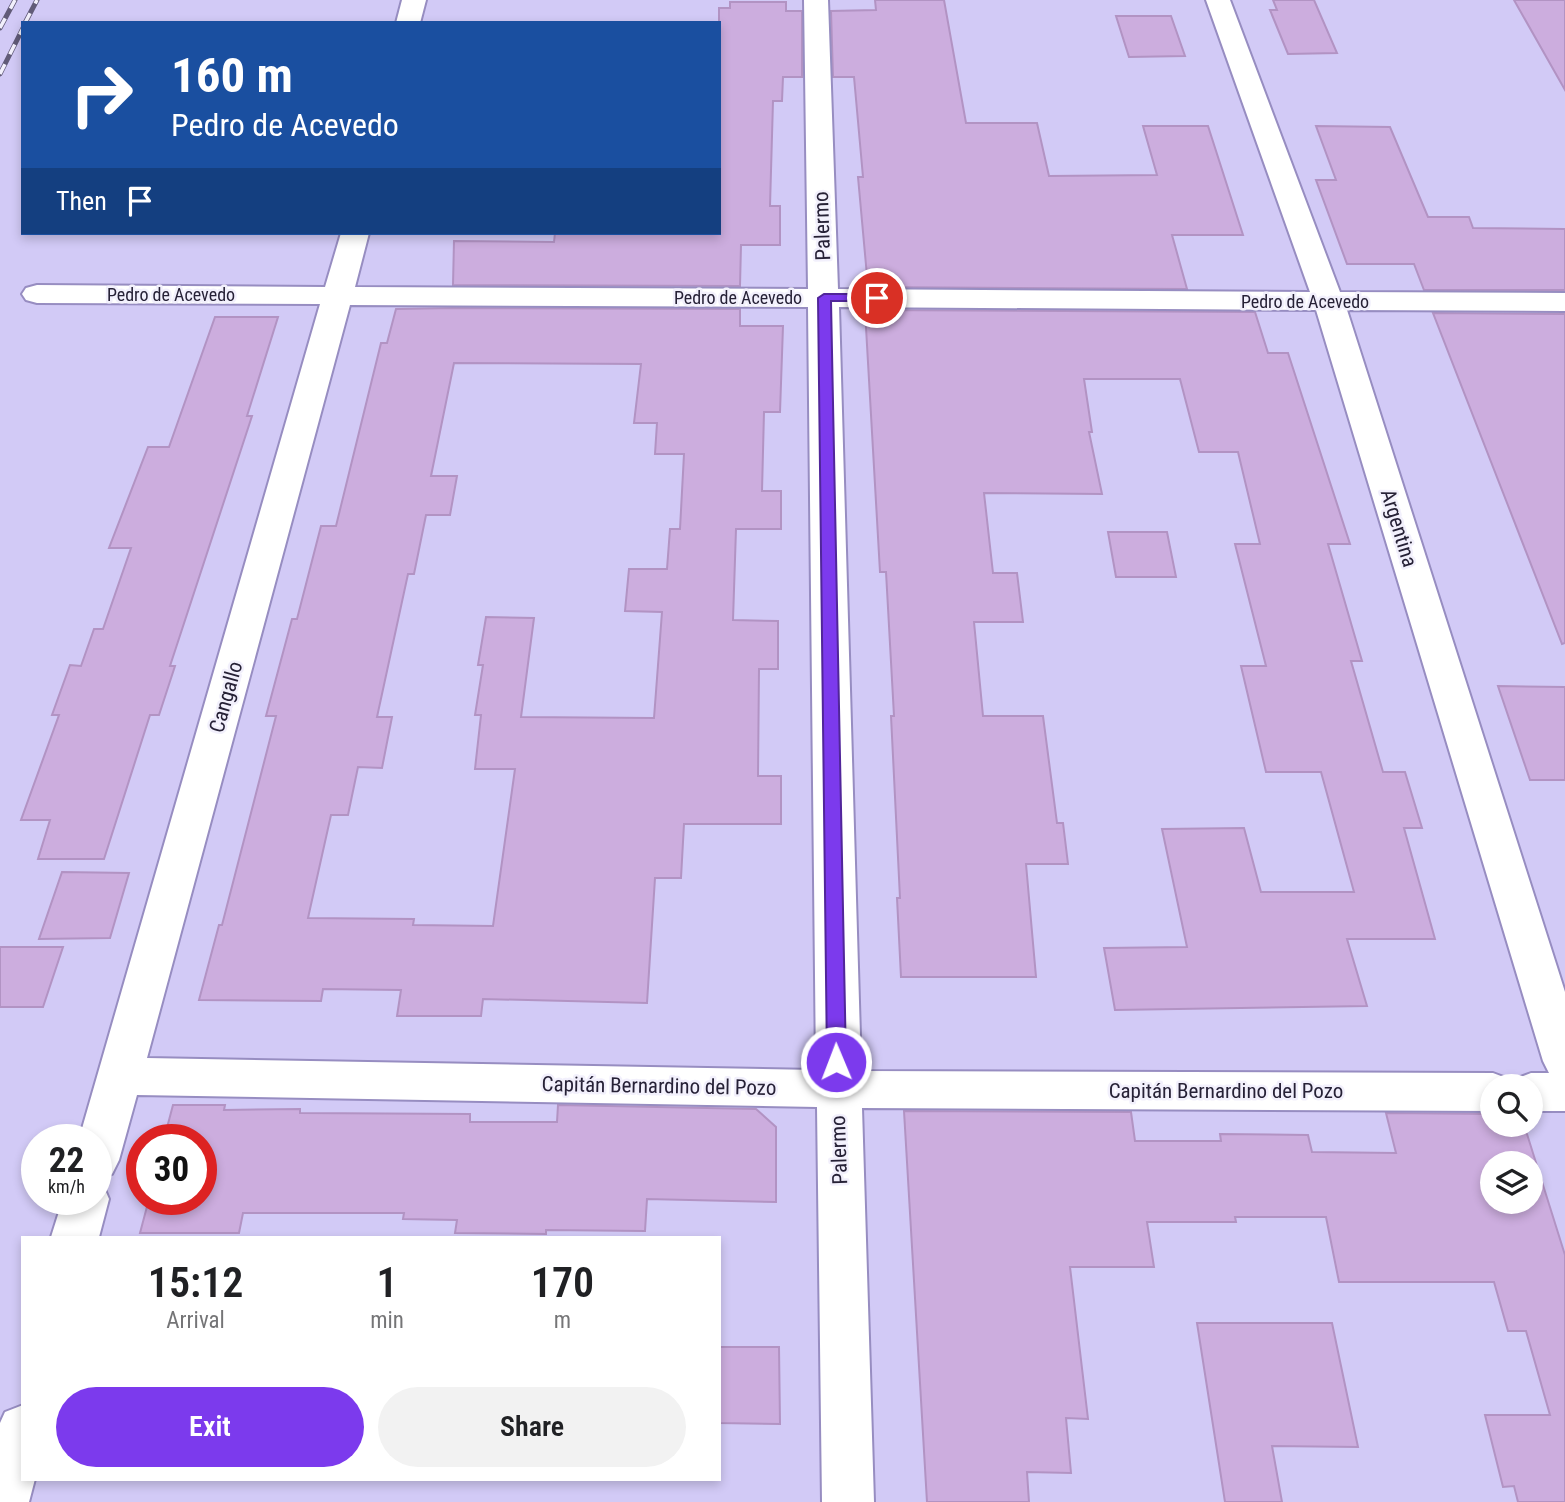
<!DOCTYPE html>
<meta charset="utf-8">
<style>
:root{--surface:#fff;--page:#f2f2f2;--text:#202124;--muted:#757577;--accent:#7c3aed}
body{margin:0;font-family:"Roboto Condensed",sans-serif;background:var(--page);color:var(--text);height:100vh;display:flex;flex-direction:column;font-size:26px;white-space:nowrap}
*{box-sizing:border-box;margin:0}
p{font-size:23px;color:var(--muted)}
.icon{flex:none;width:38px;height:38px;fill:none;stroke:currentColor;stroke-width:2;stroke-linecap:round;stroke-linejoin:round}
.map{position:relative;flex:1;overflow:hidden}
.side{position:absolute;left:21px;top:1236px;width:700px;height:245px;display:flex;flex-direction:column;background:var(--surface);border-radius:0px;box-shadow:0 4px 10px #0003}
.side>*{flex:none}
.top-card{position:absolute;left:21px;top:21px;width:700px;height:214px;border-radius:0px;box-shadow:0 4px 10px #0003;background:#1a4fa0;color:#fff;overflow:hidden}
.buttons{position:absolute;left:1480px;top:1074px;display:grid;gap:14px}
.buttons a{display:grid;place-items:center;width:63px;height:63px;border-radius:50%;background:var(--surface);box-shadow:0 4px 10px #0003;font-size:35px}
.speed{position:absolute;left:21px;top:1124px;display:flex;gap:14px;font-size:35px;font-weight:700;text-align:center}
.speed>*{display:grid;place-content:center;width:91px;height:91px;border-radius:50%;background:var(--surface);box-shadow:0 4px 10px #0003;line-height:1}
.speed small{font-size:18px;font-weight:400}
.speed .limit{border:10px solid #d22;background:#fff;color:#111}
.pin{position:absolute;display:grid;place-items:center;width:60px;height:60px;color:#fff;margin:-30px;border:4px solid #fff;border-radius:50%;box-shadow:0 2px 7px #0007}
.me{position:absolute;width:77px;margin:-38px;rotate:359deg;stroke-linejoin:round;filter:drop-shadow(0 0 5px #0008)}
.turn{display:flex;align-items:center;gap:24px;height:147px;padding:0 35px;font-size:32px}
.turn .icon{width:91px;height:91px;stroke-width:2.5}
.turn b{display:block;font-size:49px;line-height:60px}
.then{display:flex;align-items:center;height:66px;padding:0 35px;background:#0003;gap:14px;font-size:26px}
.eta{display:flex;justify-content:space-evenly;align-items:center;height:119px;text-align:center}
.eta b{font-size:42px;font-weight:600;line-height:49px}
.action{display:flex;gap:14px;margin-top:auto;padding:14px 35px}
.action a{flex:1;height:80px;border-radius:42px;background:var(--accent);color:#fff;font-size:28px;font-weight:600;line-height:80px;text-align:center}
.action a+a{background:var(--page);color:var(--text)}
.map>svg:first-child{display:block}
.building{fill:#ccadde;stroke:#b293c3;stroke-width:2;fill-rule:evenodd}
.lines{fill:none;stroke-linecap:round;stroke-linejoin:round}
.street-casing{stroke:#978dc1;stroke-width:4}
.street{fill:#fff;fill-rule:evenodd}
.rail-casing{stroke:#615b78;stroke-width:5}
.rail{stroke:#f2f0fc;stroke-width:3.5;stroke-dasharray:11;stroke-linecap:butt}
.route{fill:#7c3aed;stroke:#51269a;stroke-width:2}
.labels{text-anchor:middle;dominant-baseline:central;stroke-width:5;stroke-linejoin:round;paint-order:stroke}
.far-street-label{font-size:18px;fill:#262136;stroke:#f2f0fc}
.street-label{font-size:21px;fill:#262136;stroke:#f2f0fc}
</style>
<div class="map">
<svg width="1565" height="1502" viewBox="0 0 1565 1502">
<rect width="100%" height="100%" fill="#d2caf6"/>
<g class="building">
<path d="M875 0H944L966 123H1037L1049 176 1157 175 1143 126H1208L1243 235H1172L1187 289 868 287 858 177H863L854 77H833L831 11 876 10Z"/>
<path d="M1273 0H1314L1337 53 1288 54 1270 10H1277Z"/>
<path d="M1514 0H1565V90Z"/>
<path d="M730 2H786V11H802V77H783L782 101H773L770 206H780V245H741L740 286 453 285 454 241 554 242 555 233H719V8H730Z"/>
<path d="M1116 16H1171L1185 56 1129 57Z"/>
<path d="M1316 126 1390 127 1428 217H1469L1473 228 1565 229V290H1424L1414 264H1347L1316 180H1336Z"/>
<path d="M453 308 740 309V326H783L780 412H764L762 491H781V529H736L733 620 778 621V669H759L758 776H781V824H684L681 878H655L647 1003 483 999 481 1016H397L401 990 323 989 321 1001 199 1000 219 925H222L276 716H266L292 619H297L321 526H336L381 343H387L396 309ZM454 363 641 364 634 423H657L655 454H684L680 529H670L667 569H629L625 611 662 612 654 718 521 717 534 618 486 617 478 665H483L475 715H481L475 769H515L493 926 413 925 414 919 308 918 331 815H348L358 767 382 768 392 717H377L408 574H414L426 515H450L457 476H431Z"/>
<path d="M865 310 1255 312 1268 353H1288L1350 544H1328L1362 661H1351L1383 772H1405L1422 828H1404L1435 939H1347L1367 1006 1115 1010 1104 948 1187 947 1162 829 1244 828 1261 892H1354L1321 772H1266L1241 666H1266L1235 544H1260L1238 452H1199L1180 379H1084L1092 432H1089L1102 494 984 493 993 573H1017L1023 622H974L983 716H1043L1057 823H1063L1068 864H1026L1036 977H901L897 898H900L891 716H894L886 572H880Z"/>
<path d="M1433 313 1565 314V643L1562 644Z"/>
<path d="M215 317H278L247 416H252L170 666H175L159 715H150L104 859H38L50 820H21L59 715H52L70 665 81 666 94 629H103L131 548H109L148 447H169Z"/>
<path d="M1108 532H1167L1176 577H1116Z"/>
<path d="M1498 686 1565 687V780H1530Z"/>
<path d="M62 872 129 873 110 938 39 939Z"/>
<path d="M0 947H63L43 1007H0Z"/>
<path d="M173 1105H225L224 1110 300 1109V1113L470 1114V1122H557L558 1105 756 1109 776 1127V1202L647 1199 645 1231 546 1230V1234L455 1233 457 1220 403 1219 404 1213H243L239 1233H140L149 1199H201V1139H164Z"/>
<path d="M904 1111 1131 1112 1135 1141H1221L1220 1134 1308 1135 1312 1152 1396 1153 1386 1113 1493 1114V1125H1515L1527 1134 1565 1255V1502H1518L1514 1486 1503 1487 1485 1415H1550L1526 1331H1508L1494 1282H1339L1326 1217H1235L1236 1222H1147L1154 1267H1070L1088 1419 1066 1418 1071 1473 1027 1472 1029 1502H927ZM1493 1164H1531V1202H1493Z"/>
<path d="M1197 1323H1332L1358 1447 1272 1446 1282 1502H1225Z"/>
<path d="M719 1347H779L780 1424 719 1423Z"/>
</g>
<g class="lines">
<defs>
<g id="street">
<path d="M402 0H426L420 23H396Z"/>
<path d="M804 0H828L838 289 1310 292 1206 0H1230L1340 292 1565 293V311L1347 310 1565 992V1111H1531V1087H1493V1111L862 1108 874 1502H822L817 1107 137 1095 119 1160 112 1174 96 1180V1139H79L320 304 37 303 26 300 22 294 26 288 37 285 325 287 341 233H369L355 287 808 289ZM350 305 808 307 816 1070 147 1058ZM839 307 1316 310 1543 1061 1549 1073H1531L1515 1079 1512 1085 1509 1079 1493 1073 861 1071Z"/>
<path d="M96 1182 103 1185 109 1199 99 1237H51L63 1199H96Z"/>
<path d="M23 1405V1479H35L29 1502H0V1423L5 1412Z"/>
</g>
</defs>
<use href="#street" class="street-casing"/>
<use href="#street" class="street"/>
<defs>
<g id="rail">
<path d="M25 23 37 0"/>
<path d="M0 28 15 0"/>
<path d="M0 74 23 28"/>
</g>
</defs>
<use href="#rail" class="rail-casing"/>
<use href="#rail" class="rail"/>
</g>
<path class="route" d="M877 294 884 298 882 301H831L846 1062 843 1067 836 1070 830 1067 827 1062 818 298 824 294Z"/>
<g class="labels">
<g class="far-street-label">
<text x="171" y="294">Pedro de Acevedo</text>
<text x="738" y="297">Pedro de Acevedo</text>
<text x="1305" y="301">Pedro de Acevedo</text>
</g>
<g class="street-label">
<text transform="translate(822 226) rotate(-92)">Palermo</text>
<text transform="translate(1399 528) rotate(73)">Argentina</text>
<text transform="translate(226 697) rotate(-74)">Cangallo</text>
<text transform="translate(659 1086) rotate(1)">Capitán Bernardino del Pozo</text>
<text x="1226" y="1091">Capitán Bernardino del Pozo</text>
<text transform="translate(839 1150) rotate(-92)">Palermo</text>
</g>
</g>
</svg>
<div class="buttons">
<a><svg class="icon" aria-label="search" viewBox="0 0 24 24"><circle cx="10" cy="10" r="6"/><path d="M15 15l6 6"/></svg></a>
<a><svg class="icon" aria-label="layers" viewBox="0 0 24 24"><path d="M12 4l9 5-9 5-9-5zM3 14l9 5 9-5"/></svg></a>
</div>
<div class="speed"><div>22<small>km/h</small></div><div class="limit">30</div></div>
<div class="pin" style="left:877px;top:298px;background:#d93025"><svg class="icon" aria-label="arrive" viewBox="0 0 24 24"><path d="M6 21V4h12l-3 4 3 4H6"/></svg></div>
<svg class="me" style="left:836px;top:1062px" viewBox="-20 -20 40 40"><circle r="17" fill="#7c3aed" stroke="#fff" stroke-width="3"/><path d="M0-11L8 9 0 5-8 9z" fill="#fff"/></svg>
<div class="top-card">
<div class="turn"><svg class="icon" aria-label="right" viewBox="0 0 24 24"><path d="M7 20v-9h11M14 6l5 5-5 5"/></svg><div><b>160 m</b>Pedro de Acevedo</div></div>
<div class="then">Then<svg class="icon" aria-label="arrive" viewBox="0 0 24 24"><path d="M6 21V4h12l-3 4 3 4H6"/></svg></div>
</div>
<section class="side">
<div class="eta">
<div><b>15:12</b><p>Arrival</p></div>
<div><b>1</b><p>min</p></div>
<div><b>170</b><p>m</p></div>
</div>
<div class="action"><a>Exit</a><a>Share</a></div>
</section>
</div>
